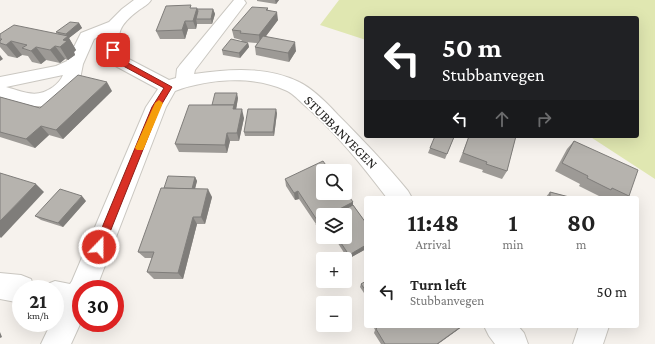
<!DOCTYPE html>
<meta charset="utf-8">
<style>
:root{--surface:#fff;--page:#f6f6f6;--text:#222;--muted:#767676}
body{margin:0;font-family:"Crimson Pro",serif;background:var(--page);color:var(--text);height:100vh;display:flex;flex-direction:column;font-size:15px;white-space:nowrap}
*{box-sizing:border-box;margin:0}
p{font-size:13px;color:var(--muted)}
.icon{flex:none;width:22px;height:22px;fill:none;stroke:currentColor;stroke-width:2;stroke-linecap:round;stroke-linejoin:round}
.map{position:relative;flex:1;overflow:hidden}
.drawer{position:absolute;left:364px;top:196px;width:275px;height:132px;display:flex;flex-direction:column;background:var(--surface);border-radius:4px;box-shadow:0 4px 16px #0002}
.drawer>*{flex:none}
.hud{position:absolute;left:364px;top:16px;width:275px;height:122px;border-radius:4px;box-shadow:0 4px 16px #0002;background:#202124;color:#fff;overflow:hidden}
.tools{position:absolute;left:316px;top:164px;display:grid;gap:8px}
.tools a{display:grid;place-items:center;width:36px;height:36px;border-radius:4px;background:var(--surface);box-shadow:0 4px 16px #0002;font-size:20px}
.speed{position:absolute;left:12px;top:280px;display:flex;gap:8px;font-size:20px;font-weight:700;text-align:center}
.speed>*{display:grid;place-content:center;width:52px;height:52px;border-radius:50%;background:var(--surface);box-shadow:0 4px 16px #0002;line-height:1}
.speed small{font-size:10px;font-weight:400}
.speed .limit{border:6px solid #d22;background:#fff;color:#111}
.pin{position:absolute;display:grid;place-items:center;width:34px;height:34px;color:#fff;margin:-17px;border-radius:8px;box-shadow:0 2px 6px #0006}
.me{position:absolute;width:44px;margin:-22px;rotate:22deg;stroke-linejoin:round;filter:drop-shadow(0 0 3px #0008)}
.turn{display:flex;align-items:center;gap:14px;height:84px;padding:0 12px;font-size:18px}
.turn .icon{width:52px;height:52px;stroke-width:2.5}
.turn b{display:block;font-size:28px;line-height:34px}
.lanes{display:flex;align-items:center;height:38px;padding:0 12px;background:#0003;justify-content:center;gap:20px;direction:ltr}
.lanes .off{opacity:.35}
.eta{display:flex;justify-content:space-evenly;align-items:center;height:68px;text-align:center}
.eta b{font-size:24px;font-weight:700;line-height:28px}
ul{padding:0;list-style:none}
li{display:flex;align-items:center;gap:12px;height:56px;padding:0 12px}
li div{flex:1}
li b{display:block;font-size:15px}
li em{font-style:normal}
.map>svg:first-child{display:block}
.green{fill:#e0e7b1}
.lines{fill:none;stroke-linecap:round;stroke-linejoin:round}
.minor-casing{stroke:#cac7c1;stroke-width:2}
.minor{fill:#fff;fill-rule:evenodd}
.wall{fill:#9d9a96}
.shaded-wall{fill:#7f7d7a}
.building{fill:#b6b3ae;stroke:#7f7d7a}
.route{fill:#d93025;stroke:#8d1f18}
.slow{fill:#f59e0b}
.labels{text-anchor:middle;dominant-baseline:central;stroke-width:3.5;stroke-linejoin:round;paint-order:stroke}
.street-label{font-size:14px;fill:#201f1d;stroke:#fff}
</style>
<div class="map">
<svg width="655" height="344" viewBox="0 0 655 344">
<rect width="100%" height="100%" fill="#f6f2ed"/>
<path class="green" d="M339 0H655V179L589 136H637V18H366V40L320 25Z"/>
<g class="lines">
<defs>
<g id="minor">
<path d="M134 0H151C148 5 143 7 139 10 120 24 114 34 123 56L169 80 176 78 177 69 180 65 234 0H244L246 3 195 70 194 74C229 69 267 66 299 82 312 88 328 104 338 115 363 140 386 164 408 191L412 198H387C361 164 334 130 302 103 297 98 291 92 285 90 251 75 208 79 175 91L166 107 96 289H81V322L71 344H41L51 323H55V314L57 309H55V289H44L45 285 55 281 70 284 72 281 146 107 158 89 110 63 103 46 102 35 94 39 83 64 80 79 68 93 54 104 47 106H33L0 98V77L56 66 67 61 81 33 109 22 122 9ZM63 75C61 80 57 84 53 87 36 99 25 92 6 87Z"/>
<path d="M0 273 21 275 31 279 35 289H21V303L0 299Z"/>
<path d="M484 326H518L524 333 528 344H495L489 336Z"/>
<path d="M579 326H609L603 344H573Z"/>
</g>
</defs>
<use href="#minor" class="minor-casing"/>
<use href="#minor" class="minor"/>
</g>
<g class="wall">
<path d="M257 0H279L276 4 257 1Z"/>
<path d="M192 8H197V9H213L215 14 212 24H197L196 29H188L185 39H160L156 31Z"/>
<path d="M268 8V10L278 20 266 36 296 51 289 62 256 55 255 47 257 43 245 42 248 43 249 47 240 58 223 55 222 50 242 41 241 40 234 38 232 30Z"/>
<path d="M79 23 82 28 69 38 76 50 74 52 75 55 68 60 65 59 60 63 46 60 41 64 32 62 28 56 22 55 17 58 8 56 0 47V34H58L56 32Z"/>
<path d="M112 91 63 139 49 135 35 148 0 137V97L40 108Z"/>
<path d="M238 98 236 109 244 118 239 141H230L227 153 179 152 175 144 212 105Z"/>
<path d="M277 113 274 136H245L244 132Z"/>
<path d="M469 136H516L507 171 502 179 482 172 483 170 459 162Z"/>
<path d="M454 137 445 159 428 153 430 148Z"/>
<path d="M574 141 629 196 626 198H609L605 196 603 198 579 186 580 184 555 171 567 149Z"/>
<path d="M195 177 197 181 195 189 212 197 205 224H197L183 279H154L147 272 152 258H145L138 252 164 188Z"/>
<path d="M285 179 353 202V205L366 223V249L348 259 334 237H345L323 215V237H334L324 242 316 228V224L299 199 295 200 286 186Z"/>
<path d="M550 192 573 198H545Z"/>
<path d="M86 201 63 227 41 220 35 216Z"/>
<path d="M366 281V296L360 287 361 284Z"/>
<path d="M373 326H463L438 344H381L374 333 375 330Z"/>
</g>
<g class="shaded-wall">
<path d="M275 0H279L276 4Z"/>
<path d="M197 8 200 16 196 19 197 24 196 29 193 21Z"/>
<path d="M213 9 215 14 212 24 211 19Z"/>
<path d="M277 12 278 20 260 44 259 35Z"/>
<path d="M185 21 188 29 185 39 182 30Z"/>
<path d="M79 23 82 28 69 38 76 50 74 52 75 55 68 60 60 47 63 40 67 37 66 34Z"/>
<path d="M11 41 22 55 17 58 6 45Z"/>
<path d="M295 42 296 51 289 62 288 53Z"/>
<path d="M248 43 249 47 240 58 239 53Z"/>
<path d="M55 46 65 59 60 63 50 50Z"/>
<path d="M36 47 46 60 41 64 31 51Z"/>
<path d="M0 55 3 59 0 61Z"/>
<path d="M107 82 112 91 63 139 56 130Z"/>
<path d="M237 93 238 98 236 110 233 109Z"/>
<path d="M242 109 244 118 239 141 237 133Z"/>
<path d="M276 109 277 113 274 136 273 132Z"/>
<path d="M41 126 49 135 35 148 26 139Z"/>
<path d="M227 133 230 141 227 153 225 145Z"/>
<path d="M195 177 197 181 193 196 191 192Z"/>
<path d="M36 184 44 192 1 238 0 237V221Z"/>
<path d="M208 189 212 197 205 224 201 217Z"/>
<path d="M298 191 299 199 295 200 294 193Z"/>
<path d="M82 196 86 201 63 227 58 223Z"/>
<path d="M353 202V209L342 215H328Z"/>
<path d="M193 217 197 224 183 279 178 273Z"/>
<path d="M323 217V225L318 228 317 220Z"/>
<path d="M327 237H334L324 242V238Z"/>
<path d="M366 245V249L348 259 349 255Z"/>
<path d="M462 326H463L438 344H437Z"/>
<path d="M0 332 2 337 0 338Z"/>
</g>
<g class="building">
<path d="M191 5 190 8H197L193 21H185L182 30 156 31 166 6Z"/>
<path d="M252 7 268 8 266 10 277 12 259 35 240 33 241 31 232 30Z"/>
<path d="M197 9H213L211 19H196L198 11Z"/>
<path d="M70 22 79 23 66 34 56 32Z"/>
<path d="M14 25 68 36 63 40 67 41 60 47 55 46 50 50 36 47 31 51 22 48 27 45 11 41 6 45 0 43V41L2 39H0V34Z"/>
<path d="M263 36 295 42 288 53 255 47Z"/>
<path d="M231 39 248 43 239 53 222 50Z"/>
<path d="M78 75 107 82 56 130 41 126 26 139 0 132V97L40 108Z"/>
<path d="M215 93H237L234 105H212Z"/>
<path d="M189 105H234L233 109H242L237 133H227L225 145 175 144Z"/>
<path d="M248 109H276L273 132H244Z"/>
<path d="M435 136H451L454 137 447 154 430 148Z"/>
<path d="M469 136H516L507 171 486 164 487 162 463 153Z"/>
<path d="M574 141 638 170 629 196 612 188 611 190 587 178 588 176 562 163Z"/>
<path d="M323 161 330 171H323V193H345V191L353 202 328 215H323V217L317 220 298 191 294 193 285 179Z"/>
<path d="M0 173 36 184 0 221Z"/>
<path d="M168 176 195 177 192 189 164 188Z"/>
<path d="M161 188 208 189 201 217H193L178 273 147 272 154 252H138Z"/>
<path d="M60 189 82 196 58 223 35 216Z"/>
<path d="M550 192 573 198H550Z"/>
<path d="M353 205 366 223V245L349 255 337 237H345V215H334Z"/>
<path d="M323 221V236L316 224Z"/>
<path d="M366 281V291L361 284Z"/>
<path d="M378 326H462L437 344H385L376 329 378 327Z"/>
</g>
<path class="route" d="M110 49H115L119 58 172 87 160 107 104 247 103 251 99 252 95 251 94 247 152 107 164 88 114 61 110 50Z"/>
<path class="slow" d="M159 100 163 103 144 148 143 150H137L135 148 155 103Z"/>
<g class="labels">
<g class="street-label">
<text transform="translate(341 132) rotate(45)">STUBBANVEGEN</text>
</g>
</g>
</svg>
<div class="tools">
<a><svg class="icon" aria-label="search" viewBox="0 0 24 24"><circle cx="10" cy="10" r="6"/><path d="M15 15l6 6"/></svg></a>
<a><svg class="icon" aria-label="layers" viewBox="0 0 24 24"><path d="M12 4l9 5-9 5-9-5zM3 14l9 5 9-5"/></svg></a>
<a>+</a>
<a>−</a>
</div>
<div class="speed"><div>21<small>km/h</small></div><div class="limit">30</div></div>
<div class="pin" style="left:113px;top:50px;background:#d93025"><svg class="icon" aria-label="arrive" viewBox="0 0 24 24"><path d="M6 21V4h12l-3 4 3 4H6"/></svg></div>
<svg class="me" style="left:99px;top:247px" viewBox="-20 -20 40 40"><circle r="17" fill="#d93025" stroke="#fff" stroke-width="3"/><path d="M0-11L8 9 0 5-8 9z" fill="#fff"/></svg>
<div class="hud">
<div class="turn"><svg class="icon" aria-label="left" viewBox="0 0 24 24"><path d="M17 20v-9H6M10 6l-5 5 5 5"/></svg><div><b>50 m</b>Stubbanvegen</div></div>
<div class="lanes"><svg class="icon" aria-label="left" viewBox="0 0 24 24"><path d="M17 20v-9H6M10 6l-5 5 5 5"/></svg><svg class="icon off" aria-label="ahead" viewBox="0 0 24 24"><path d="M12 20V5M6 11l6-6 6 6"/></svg><svg class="icon off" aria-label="right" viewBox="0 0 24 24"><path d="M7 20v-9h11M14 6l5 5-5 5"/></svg></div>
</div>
<section class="drawer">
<div class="eta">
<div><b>11:48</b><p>Arrival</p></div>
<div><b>1</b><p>min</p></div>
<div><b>80</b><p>m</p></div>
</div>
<ul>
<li><svg class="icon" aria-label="left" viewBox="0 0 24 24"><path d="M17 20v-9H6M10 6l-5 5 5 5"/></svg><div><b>Turn left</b><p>Stubbanvegen</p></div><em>50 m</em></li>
</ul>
</section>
</div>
